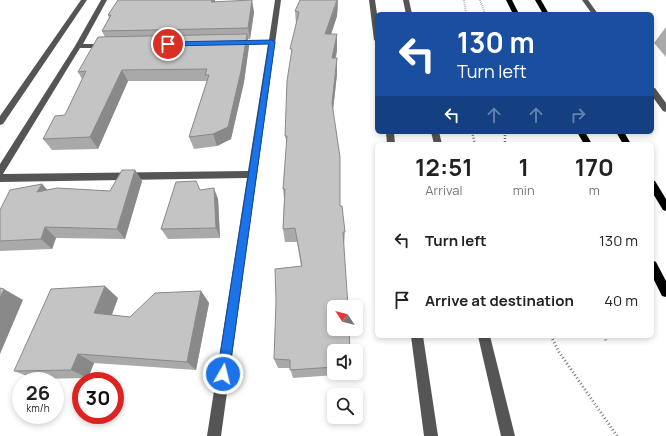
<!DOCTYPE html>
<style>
:root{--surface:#fff;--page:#f6f6f6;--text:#222;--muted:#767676}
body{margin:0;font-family:Manrope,sans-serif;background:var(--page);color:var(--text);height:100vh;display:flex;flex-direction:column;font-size:15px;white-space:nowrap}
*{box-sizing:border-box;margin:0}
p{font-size:13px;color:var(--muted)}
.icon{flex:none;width:22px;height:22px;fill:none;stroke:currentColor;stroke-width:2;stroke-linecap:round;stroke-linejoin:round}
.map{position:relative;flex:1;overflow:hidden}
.side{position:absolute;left:375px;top:142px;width:279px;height:196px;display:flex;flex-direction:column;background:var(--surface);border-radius:6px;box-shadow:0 2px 6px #0003}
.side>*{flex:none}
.guide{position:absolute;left:375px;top:12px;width:279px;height:122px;border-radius:6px;box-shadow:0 2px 6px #0003;background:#1a4fa0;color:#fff;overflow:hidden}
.needle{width:26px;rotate:306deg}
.controls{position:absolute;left:327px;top:300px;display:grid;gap:8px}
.controls a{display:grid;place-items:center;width:36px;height:36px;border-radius:6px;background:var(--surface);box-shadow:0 2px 6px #0003;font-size:20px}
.speed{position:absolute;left:12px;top:372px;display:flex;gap:8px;font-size:20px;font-weight:700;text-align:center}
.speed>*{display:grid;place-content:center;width:52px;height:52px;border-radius:50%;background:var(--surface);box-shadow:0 2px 6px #0003;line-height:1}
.speed small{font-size:10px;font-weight:400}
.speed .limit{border:6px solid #d22;background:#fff;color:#111}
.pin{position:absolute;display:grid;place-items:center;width:34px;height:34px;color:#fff;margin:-17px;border:2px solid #fff;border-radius:50%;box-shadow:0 1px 4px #0007}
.me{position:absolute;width:44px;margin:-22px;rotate:8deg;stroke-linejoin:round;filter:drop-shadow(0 0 3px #0008)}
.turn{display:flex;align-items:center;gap:14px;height:84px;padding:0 16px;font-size:18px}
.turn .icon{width:52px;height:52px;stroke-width:2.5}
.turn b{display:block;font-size:28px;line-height:34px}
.lanes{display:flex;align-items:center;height:38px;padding:0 16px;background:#0003;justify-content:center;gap:20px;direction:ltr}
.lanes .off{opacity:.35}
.eta{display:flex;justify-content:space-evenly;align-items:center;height:68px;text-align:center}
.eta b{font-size:24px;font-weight:700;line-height:28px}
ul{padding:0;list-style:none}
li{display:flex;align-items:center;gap:12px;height:60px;padding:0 16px}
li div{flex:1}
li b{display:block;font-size:15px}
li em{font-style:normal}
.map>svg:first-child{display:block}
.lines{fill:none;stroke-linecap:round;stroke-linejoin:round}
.path-far2{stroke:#777;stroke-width:2;stroke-dasharray:0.5 1.5;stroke-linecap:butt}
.path-far1{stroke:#777;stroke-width:2.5;stroke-dasharray:1 2;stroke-linecap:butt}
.path{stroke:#777;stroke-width:3;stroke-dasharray:1 2.5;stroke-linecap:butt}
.minor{fill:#555;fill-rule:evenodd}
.major{fill:#000;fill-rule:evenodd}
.wall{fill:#a9a9a9}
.shaded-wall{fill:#898989}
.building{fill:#c4c4c4;stroke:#898989}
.route{fill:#1a73e8;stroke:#114b97}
</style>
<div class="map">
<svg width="666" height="436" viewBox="0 0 666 436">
<rect width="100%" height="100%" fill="#fff"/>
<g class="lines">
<g class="path-far2">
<path d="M464 0 466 14"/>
<path d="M480 0 485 14"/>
</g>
<g class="path-far1">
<path d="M472 132 475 144"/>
<path d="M505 132V144"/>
</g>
<g class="path">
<path d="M551 336 559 352 617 436"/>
<path d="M605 336 606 341"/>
</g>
<g class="minor">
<path d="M81 0H87L3 124 0 125V116Z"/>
<path d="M101 0H107L83 44H106L109 46 106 48H80L3 174 248 171 268 44 236 45 233 43 236 41 269 40 275 0H281L221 436H207L247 178 0 182V164L75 46Z"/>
<path d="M369 0H375L377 14V42L374 40Z"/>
<path d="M403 0H409L412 14H406Z"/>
<path d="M582 0H588L598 14H592Z"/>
<path d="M652 88H655L666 103V112L663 111 652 96Z"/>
<path d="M386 132H394L395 144H387Z"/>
<path d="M431 132H439L442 144H434Z"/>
<path d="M411 336H423L438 436H424Z"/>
<path d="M478 336H490L515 436H501Z"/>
</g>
<g class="major">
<path d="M506 0H512L519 14H513Z"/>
<path d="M535 0H541L549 14H543Z"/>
<path d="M577 132H585L592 144H584Z"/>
<path d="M616 132H624L631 144H623Z"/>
<path d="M652 180 655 181 666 199V211L663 210 652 192Z"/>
<path d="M652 260 656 262 666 281V297L662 296 652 276Z"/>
</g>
</g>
<g class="wall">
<path d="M338 0 337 16 331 34 337 50 336 58H337V74L333 110 340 206 345 232 344 245 334 351V373H350V374L293 378 290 368H278L274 359 301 266 297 242H285L283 229 284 199 283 189 287 145 285 136 296 24 295 11Z"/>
<path d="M215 2 254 12 250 39H248L249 46 244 82 231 139 217 146 194 149 189 137 207 81H128L98 149 52 150 43 139 65 115 82 79 78 72 105 37 102 31 109 18 108 15Z"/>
<path d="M666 27V57L654 43Z"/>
<path d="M135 170 142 181 125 239 56 238 52 249 0 251V210L42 184 47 190 110 191Z"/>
<path d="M200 190 218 199 220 238 168 239 161 229Z"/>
<path d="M201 291 209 303 196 370 94 363 88 378 35 379 14 371 118 298 112 315 130 317Z"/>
</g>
<g class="shaded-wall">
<path d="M212 0H215L216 6 211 2Z"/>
<path d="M252 0 254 12 250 39 248 28Z"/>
<path d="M338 0 337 16 326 50 325 34Z"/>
<path d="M247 34 249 46 244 82 231 139 217 146 213 134Z"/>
<path d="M337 34V50L332 73V58Z"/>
<path d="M337 58V74L332 119V103Z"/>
<path d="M122 70 128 81 98 149 90 137Z"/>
<path d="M135 170 142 181 125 239 117 229Z"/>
<path d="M42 184 52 195 37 192Z"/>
<path d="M214 188 218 199 220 238 216 228Z"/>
<path d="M45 227 56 238 52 249 41 239Z"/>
<path d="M105 286 118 298 108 324 94 313Z"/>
<path d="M4 289 23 300 0 354V298Z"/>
<path d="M201 291 209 303 196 370 187 362Z"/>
<path d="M78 354 94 363 88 378 71 370Z"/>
</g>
<g class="building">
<path d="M118 0H212L211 2 252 0 248 28 102 31 111 15H108Z"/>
<path d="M300 0H337L325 34H337L332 58H337L332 103 340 157V206H342L345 232H343L348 307H334V329H349L350 351H334V367L290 370V360L274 359 276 301 275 269 302 266 295 228 283 229 285 189H283L287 136H285L287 81 292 49H290L299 12 295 11Z"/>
<path d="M247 34 241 71 228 127 213 134 189 137 209 75H205L207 69 122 70 90 137 43 139 55 116 65 115 86 71 78 72 98 37Z"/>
<path d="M122 170H135L117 229 45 227 41 239 0 241V210L10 190 42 184 37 192 57 188 110 191Z"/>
<path d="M196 181 200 190 214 188 216 228 161 229 176 182Z"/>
<path d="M105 286 94 313 130 317 155 293 201 291 187 362 78 354 71 370 14 371 51 289Z"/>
<path d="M0 288 4 289 0 298Z"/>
</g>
<path class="route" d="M272 40 275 42 229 374 227 379 223 380 219 379 217 374 269 44 168 46 165 44 168 42Z"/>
</svg>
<div class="controls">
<a><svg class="needle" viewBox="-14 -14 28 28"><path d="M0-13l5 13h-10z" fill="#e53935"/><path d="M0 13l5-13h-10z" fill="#767676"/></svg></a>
<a><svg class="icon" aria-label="sound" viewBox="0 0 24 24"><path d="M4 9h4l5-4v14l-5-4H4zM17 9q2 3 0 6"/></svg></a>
<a><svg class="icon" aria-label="search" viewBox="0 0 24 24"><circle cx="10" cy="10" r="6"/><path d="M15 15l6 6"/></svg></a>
</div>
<div class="speed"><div>26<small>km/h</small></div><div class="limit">30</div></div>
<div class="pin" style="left:168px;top:44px;background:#d93025"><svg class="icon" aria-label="arrive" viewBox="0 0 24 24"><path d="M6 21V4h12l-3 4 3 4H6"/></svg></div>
<svg class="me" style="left:223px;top:374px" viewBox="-20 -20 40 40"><circle r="17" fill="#1a73e8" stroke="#fff" stroke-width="3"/><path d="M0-11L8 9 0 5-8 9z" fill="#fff"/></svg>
<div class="guide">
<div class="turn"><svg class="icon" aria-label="left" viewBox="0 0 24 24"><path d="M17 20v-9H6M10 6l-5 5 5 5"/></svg><div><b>130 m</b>Turn left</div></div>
<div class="lanes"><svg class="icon" aria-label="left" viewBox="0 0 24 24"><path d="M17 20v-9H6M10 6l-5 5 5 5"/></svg><svg class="icon off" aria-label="ahead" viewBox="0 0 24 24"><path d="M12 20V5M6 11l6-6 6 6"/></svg><svg class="icon off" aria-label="ahead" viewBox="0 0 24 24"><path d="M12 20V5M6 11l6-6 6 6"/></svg><svg class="icon off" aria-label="right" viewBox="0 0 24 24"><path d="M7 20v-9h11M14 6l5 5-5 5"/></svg></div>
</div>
<section class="side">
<div class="eta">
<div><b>12:51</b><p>Arrival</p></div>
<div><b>1</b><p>min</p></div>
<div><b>170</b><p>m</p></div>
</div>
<ul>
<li><svg class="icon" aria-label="left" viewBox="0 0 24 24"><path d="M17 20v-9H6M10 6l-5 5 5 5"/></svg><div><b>Turn left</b></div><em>130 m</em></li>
<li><svg class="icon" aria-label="arrive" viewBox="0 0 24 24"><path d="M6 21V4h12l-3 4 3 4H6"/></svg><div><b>Arrive at destination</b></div><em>40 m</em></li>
</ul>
</section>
</div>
